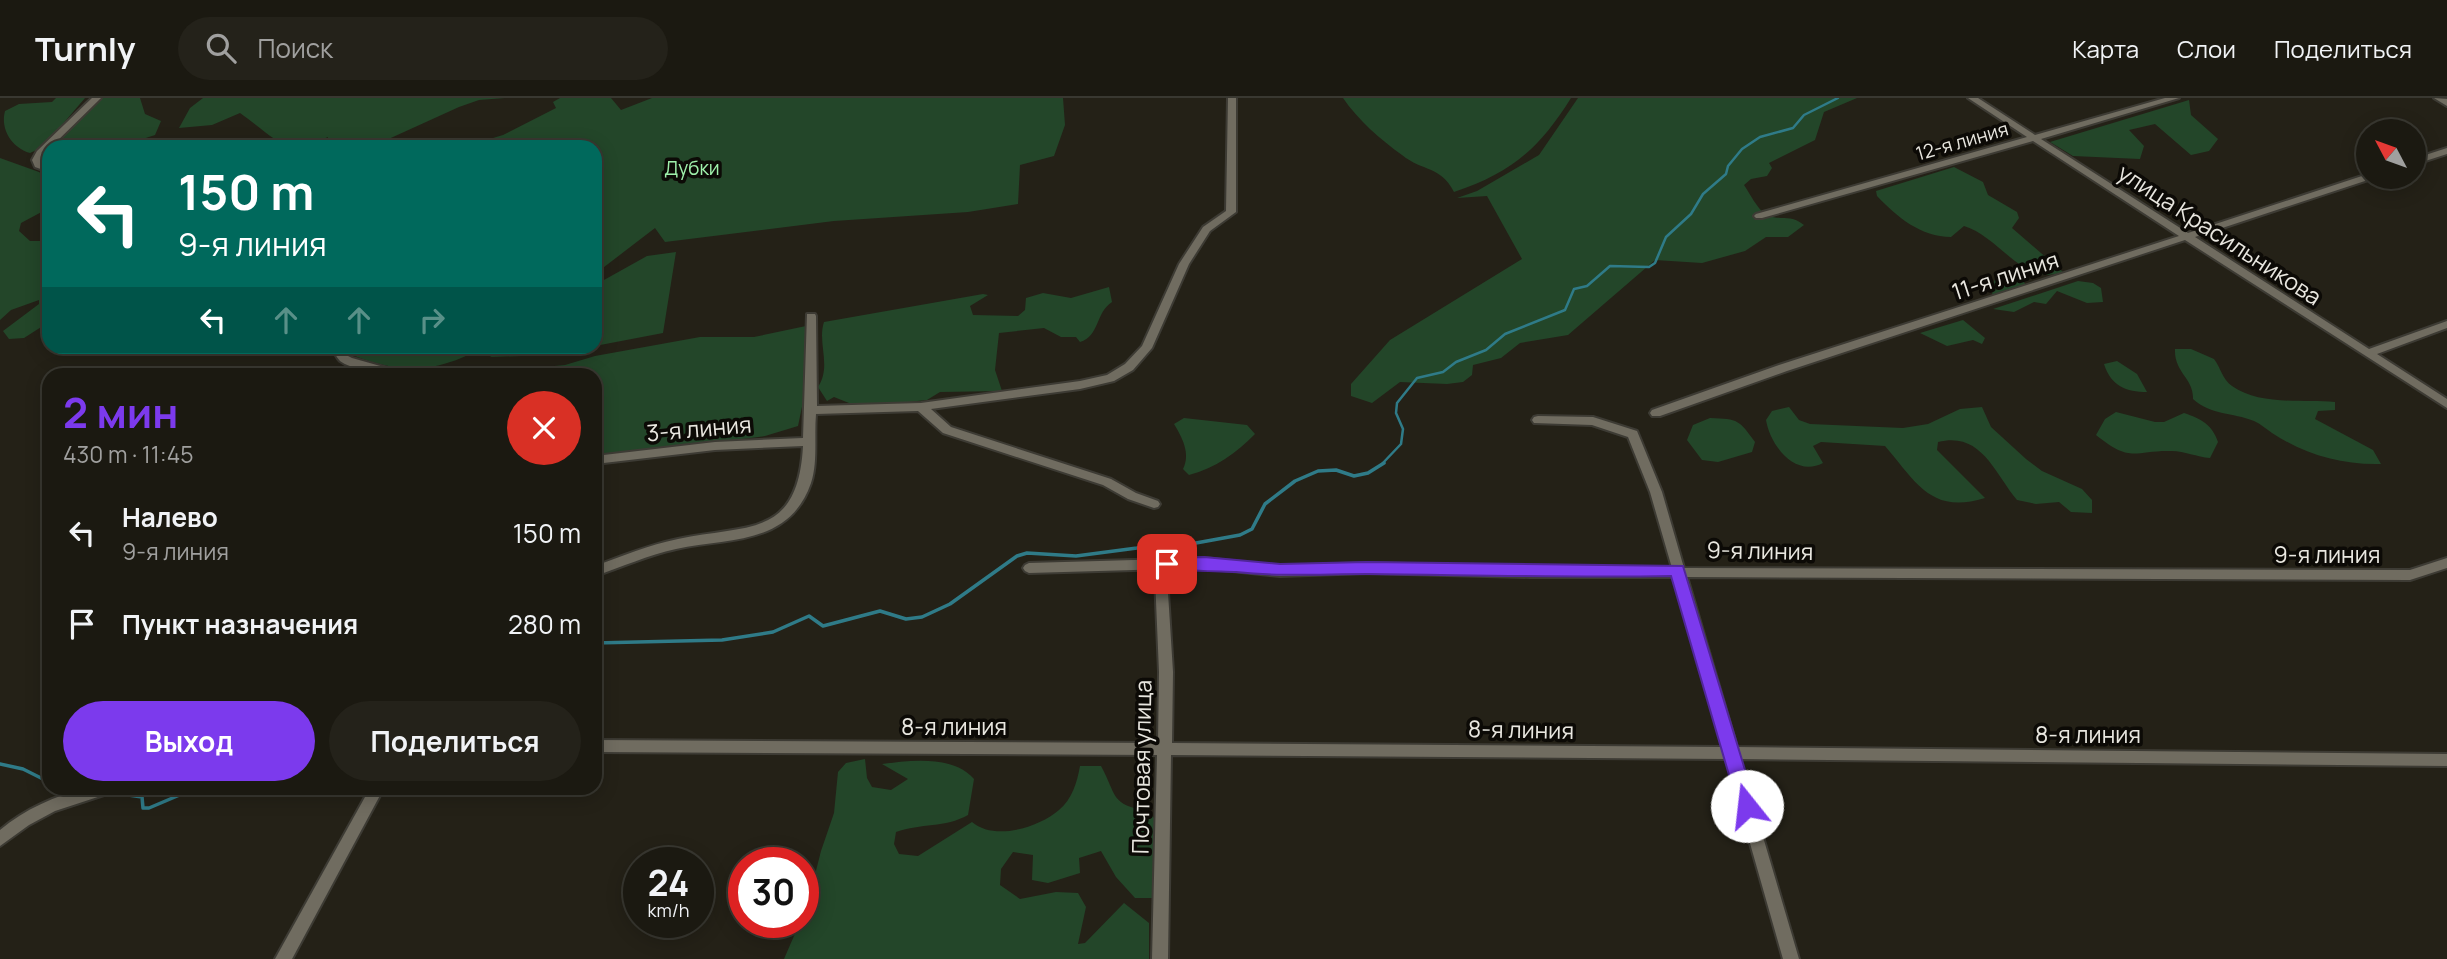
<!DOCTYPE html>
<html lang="ru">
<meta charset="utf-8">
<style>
:root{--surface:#1b1911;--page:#24221a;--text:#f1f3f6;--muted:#a0a09f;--line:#393831;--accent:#7c3aed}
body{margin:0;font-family:Manrope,sans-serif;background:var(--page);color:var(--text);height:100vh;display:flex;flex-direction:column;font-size:26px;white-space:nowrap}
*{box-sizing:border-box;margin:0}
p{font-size:23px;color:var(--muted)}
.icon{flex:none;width:38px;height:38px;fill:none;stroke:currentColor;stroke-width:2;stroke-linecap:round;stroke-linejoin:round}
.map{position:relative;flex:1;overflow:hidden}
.details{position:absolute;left:42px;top:270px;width:560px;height:427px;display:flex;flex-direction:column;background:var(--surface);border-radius:21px;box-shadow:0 4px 18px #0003,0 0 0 2px var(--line)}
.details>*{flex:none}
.hud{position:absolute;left:42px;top:42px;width:560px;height:214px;border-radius:21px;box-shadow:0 4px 18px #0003,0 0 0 2px var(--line);background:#00695c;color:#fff;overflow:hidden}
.needle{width:46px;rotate:311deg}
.buttons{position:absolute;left:2356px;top:21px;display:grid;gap:14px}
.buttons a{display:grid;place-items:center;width:70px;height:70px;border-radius:50%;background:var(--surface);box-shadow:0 4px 18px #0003,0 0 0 2px var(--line);font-size:35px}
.speed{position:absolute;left:623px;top:749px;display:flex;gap:14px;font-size:35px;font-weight:700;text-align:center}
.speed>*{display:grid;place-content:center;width:91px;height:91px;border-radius:50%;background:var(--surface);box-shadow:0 4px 18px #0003,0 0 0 2px var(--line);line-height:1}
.speed small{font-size:18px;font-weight:400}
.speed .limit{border:10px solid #d22;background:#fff;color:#111}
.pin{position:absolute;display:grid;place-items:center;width:60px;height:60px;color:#fff;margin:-30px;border-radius:14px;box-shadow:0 4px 10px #0006}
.me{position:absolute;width:77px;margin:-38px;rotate:344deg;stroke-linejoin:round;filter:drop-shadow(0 0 5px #0008)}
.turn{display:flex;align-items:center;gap:24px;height:147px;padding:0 21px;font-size:32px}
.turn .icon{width:91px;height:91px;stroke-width:2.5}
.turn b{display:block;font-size:49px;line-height:60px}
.lanes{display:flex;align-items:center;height:66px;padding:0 21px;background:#0003;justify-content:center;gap:35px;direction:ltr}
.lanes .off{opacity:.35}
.round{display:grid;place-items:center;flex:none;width:74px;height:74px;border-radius:37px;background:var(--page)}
.summary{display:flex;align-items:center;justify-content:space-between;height:119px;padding:0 21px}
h1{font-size:42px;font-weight:700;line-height:52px;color:var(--accent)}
.cta{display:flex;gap:14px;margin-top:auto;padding:14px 21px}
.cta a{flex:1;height:80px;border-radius:42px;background:var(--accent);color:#fff;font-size:28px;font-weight:700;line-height:80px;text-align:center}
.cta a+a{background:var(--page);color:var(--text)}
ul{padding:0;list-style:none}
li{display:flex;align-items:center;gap:21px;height:91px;padding:0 21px}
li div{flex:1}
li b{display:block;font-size:26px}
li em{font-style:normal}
header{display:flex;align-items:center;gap:42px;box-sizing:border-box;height:98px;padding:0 35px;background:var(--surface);border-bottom:2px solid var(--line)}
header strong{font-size:33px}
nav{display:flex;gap:38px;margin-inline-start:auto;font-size:24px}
.search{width:490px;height:63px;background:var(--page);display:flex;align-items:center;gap:18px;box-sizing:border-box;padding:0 24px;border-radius:38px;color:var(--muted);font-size:26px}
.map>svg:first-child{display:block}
.green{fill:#234629}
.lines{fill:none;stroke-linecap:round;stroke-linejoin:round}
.stream-far1{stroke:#2f7b88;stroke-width:2.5}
.stream{stroke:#2f7b88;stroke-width:3.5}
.minor-casing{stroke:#3d3b34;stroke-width:4}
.minor{fill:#706c60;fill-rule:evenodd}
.route{fill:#7c3aed;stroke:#51269a;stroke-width:2}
.labels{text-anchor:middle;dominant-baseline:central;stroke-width:7;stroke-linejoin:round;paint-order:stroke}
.far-street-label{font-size:19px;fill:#e9e7e0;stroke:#0c0a06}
.far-park-label{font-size:19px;fill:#9ff1ab;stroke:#0c0a06}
.street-label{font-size:23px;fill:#e9e7e0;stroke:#0c0a06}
</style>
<header>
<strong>Turnly</strong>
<div class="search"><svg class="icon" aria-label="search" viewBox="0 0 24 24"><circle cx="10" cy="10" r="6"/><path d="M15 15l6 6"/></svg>Поиск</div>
<nav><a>Карта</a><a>Слои</a><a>Поделиться</a></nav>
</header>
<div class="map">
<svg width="2447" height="861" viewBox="0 0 2447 861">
<rect width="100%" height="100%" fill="#242117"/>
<g class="green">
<path d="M56 0H85L43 49 30 55C12 50 0 31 5 13L19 6 52 4Z"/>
<path d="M102 0H140L145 16 161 23 155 37 118 49H52L73 24Z"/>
<path d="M203 0H505L479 2 459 9 371 49H326L328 39C281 58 277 41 240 15L212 27 179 30 190 10Z"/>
<path d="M560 0H611L621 12 652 0H1063L1065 27 1054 58 1020 67 1018 106 968 114 834 123 665 144 655 130 595 176V49H463L503 37 556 10 553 4Z"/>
<path d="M1343 0H1571C1539 51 1511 75 1454 94 1440 67 1423 74 1402 57 1381 42 1358 22 1343 0Z"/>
<path d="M1578 0H1857L1824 14 1815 42 1769 65 1772 70 1767 78 1751 81 1744 87C1750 96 1757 110 1765 116 1778 124 1789 115 1804 127L1788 139H1766L1745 153 1702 165 1655 162 1568 237 1520 245 1501 260 1473 267 1472 277 1463 284 1447 286 1400 284 1372 305 1351 298V286L1390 242 1522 161 1487 98 1457 100 1477 93 1539 57Z"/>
<path d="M2189 2 2191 17 2218 41 2209 53 2191 57 2155 26 2129 32 2144 48 2140 61 2073 58 2050 44Z"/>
<path d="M0 60 39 74 49 81V110L21 125 19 133 30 143H49V224L24 240 9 241 3 233 39 206V202L11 212 0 222Z"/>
<path d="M1954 69 1983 84 1988 97 2017 114 2019 120 2012 130 2063 174C2023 189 1999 138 1964 128L1951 139C1921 139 1897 119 1877 98L1876 93Z"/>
<path d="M676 154 663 235 595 248V187L647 158Z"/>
<path d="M2005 171 2014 172 2027 188 1991 204 1994 183Z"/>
<path d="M2078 183 2093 185 2101 190 2103 204 2087 205 2057 193 2046 206 2034 204 2014 214 1993 211Z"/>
<path d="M1109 189 1112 204C1095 215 1100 238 1080 244L1076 239H1061L1044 230 999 235 995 272 1002 293 940 294 927 302 889 306 849 305 834 299 827 303 818 289C832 268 817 245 824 224L983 196 988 197 970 208 973 217 1018 218 1025 212 1026 200 1043 195 1071 200Z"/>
<path d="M1963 222 1985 240 1982 246 1973 242 1947 248 1920 235Z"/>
<path d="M806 228 803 304 798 328 765 338 595 360V276H473L565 267 595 258 700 239H754Z"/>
<path d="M349 248 483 249C435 277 396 276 345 254Z"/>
<path d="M595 248 551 257 490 259 506 249Z"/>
<path d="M2175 251H2191L2214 261C2221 270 2222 281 2232 288 2260 308 2303 301 2335 304V312L2318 313 2315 321 2373 352 2381 366C2341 367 2306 357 2272 335 2266 331 2261 326 2254 323 2232 314 2212 318 2193 301 2194 280 2174 275 2175 251Z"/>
<path d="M2117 263 2137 276 2147 294C2126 294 2111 288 2104 266Z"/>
<path d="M1789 309 1799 322 1810 326 1903 330 1928 326 1960 311 1982 309 1991 329 2026 361 2042 373 2082 391 2092 402V415L2071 414 2059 404 2036 406 2017 402C1994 374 1981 333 1938 344L1937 352 1985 400C1931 417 1916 384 1885 348L1821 344 1813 348 1823 365C1795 380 1770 347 1766 322L1772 313Z"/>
<path d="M2116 314 2155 324H2164L2184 315C2201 321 2212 326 2218 344L2210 360C2197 359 2184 353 2172 353 2133 352 2132 366 2096 337L2105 321Z"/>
<path d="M1184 320 1247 327 1255 336C1236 355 1216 370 1189 377L1183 371C1191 356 1182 339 1174 326Z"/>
<path d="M1710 320C1739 321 1739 322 1755 344L1752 354 1718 364 1702 362 1687 342 1693 327Z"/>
<path d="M865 661 867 680 872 689 891 692 908 681 882 666C911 662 953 657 974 681L968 717C945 730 921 725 896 734L894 746 899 756 918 758 972 724C994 743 1038 730 1059 712 1072 701 1077 685 1080 668H1101C1117 697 1110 707 1148 713L1160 727 1156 800H1135L1116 779 1101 753 1079 760 1080 775 1048 785 1032 782 1033 757 1013 754 1001 771 1000 787 1020 801 1056 794 1078 795 1086 809 1078 846 1085 845 1124 805 1149 825V861H784L800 824H803L821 753 834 715 838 674 846 665Z"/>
</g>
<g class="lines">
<path class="stream-far1" d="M1381 367 1401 346 1403 331 1396 315 1397 305 1417 280 1443 274 1456 264 1486 252 1505 236 1565 212 1574 191 1587 188 1610 168 1649 169 1655 165 1666 139 1691 116 1703 96 1726 76 1728 68 1742 51 1760 39 1793 30 1804 17 1838 0"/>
<g class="stream">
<path d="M595 545 722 542 773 534 809 518 823 528 880 513 906 521 922 519 950 506 1017 458 1027 455 1076 458 1137 450 1164 442 1185 447 1240 437 1252 431 1265 406 1295 383 1318 373 1336 372 1354 378 1368 375 1384 365"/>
<path d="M0 666 23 671 49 684"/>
<path d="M108 694 142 699 143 710H149L196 690"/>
</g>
<defs>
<g id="minor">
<path d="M92 0H101L51 49H49L42 62V65L49 68V74L35 69 32 62 37 53Z"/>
<path d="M1228 0H1236V114L1210 133 1189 166 1152 250 1133 272 1114 283 1080 291 931 311 951 329 1111 381 1136 395 1158 403 1160 406 1158 409 1154 410 1128 401 1103 387 943 335 918 313 816 316C814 338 818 364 811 385 789 448 729 439 676 451 648 457 622 469 595 478V468C622 458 649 447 678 441 747 426 798 441 803 348L715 352 595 366V358L715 344 803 340 807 216H815L816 218 817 308 921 305 1080 283 1107 277 1125 266 1142 248 1179 166 1203 129 1226 113Z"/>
<path d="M1968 0H1978L2035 37 2165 0H2179L2041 41 2188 135 2365 77 2372 79 2371 81 2195 139 2369 251 2447 223V230L2377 256 2447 301V310L2185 142 1787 273 1660 318H1652L1650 315 1652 312 1779 267 2179 138 2033 43 1762 120H1756L1754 118 1756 116 2027 39Z"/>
<path d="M2434 0 2447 1V8Z"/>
<path d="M2447 50V56L2413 67V61Z"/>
<path d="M332 248H343L346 257 352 260 398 273 399 276C386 277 352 272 340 263 336 259 334 254 332 248Z"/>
<path d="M1538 318 1593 319 1637 333 1662 394 1684 470 2410 472 2447 460V470L2410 482 1687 479 1737 649 2447 656V668L1740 661 1799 861H1783L1726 661 1171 657 1168 861H1152L1157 657 595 654V642L1158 645 1159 574 1155 479 1157 476H1165L1167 479 1173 574 1172 645 1723 649 1674 479H1530L1367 475 1280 478 1204 470 1029 475 1025 473 1023 470 1025 467 1029 465 1204 460 1280 468 1367 465 1530 469 1672 470 1650 394 1628 339 1592 327 1534 325 1532 322 1534 319Z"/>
<path d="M86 690H115L113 694 55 713 29 727 0 748V732C25 711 55 698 86 690Z"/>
<path d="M370 690H384L292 861H275Z"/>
</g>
</defs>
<use href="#minor" class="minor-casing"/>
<use href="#minor" class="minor"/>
</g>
<path class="route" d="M1204 459 1280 466 1367 464 1683 468 1756 708 1754 714 1747 716 1740 714 1738 708 1671 478C1570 480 1469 477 1368 476 1323 476 1280 479 1236 474 1222 473 1164 474 1159 466L1167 460Z"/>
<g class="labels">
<g class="far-street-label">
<text transform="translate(1962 43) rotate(-16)">12-я линия</text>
</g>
<g class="far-park-label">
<text x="692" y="70">Дубки</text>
</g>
<g class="street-label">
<text transform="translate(2220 136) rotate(33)">улица Красильникова</text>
<text transform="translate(2005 177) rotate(-18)">11-я линия</text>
<text transform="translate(699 330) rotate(-5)">3-я линия</text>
<text transform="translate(1760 452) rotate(1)">9-я линия</text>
<text x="2327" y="456">9-я линия</text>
<text x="954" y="628">8-я линия</text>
<text transform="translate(1521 631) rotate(1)">8-я линия</text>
<text x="2088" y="636">8-я линия</text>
<text transform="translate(1141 669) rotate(-89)">Почтовая улица</text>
</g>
</g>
</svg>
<div class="buttons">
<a><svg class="needle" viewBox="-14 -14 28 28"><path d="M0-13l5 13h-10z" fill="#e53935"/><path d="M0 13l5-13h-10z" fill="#a0a09f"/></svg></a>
</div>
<div class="speed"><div>24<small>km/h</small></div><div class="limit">30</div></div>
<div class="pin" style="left:1167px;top:466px;background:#d93025"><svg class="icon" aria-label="arrive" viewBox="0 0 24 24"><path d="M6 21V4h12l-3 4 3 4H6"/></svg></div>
<svg class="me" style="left:1747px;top:708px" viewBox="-20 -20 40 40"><circle r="19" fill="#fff"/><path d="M0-13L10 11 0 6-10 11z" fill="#7c3aed"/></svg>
<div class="hud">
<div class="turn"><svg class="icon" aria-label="left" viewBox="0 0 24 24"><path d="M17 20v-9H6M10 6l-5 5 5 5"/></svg><div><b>150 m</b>9-я линия</div></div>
<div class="lanes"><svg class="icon" aria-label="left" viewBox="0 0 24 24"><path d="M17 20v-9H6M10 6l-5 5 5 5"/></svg><svg class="icon off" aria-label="ahead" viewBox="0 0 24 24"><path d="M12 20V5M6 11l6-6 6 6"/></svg><svg class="icon off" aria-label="ahead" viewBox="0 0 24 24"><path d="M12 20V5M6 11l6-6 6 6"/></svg><svg class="icon off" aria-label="right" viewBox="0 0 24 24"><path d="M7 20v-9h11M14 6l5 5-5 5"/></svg></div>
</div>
<section class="details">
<div class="summary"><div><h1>2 мин</h1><p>430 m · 11:45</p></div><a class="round" style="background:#d93025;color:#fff"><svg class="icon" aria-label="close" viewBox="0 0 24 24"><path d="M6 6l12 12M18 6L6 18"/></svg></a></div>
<ul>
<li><svg class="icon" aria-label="left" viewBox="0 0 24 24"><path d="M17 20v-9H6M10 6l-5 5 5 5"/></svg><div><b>Налево</b><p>9-я линия</p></div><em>150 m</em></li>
<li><svg class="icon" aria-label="arrive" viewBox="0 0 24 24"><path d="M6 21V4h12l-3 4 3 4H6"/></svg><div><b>Пункт назначения</b></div><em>280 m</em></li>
</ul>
<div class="cta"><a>Выход</a><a>Поделиться</a></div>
</section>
</div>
